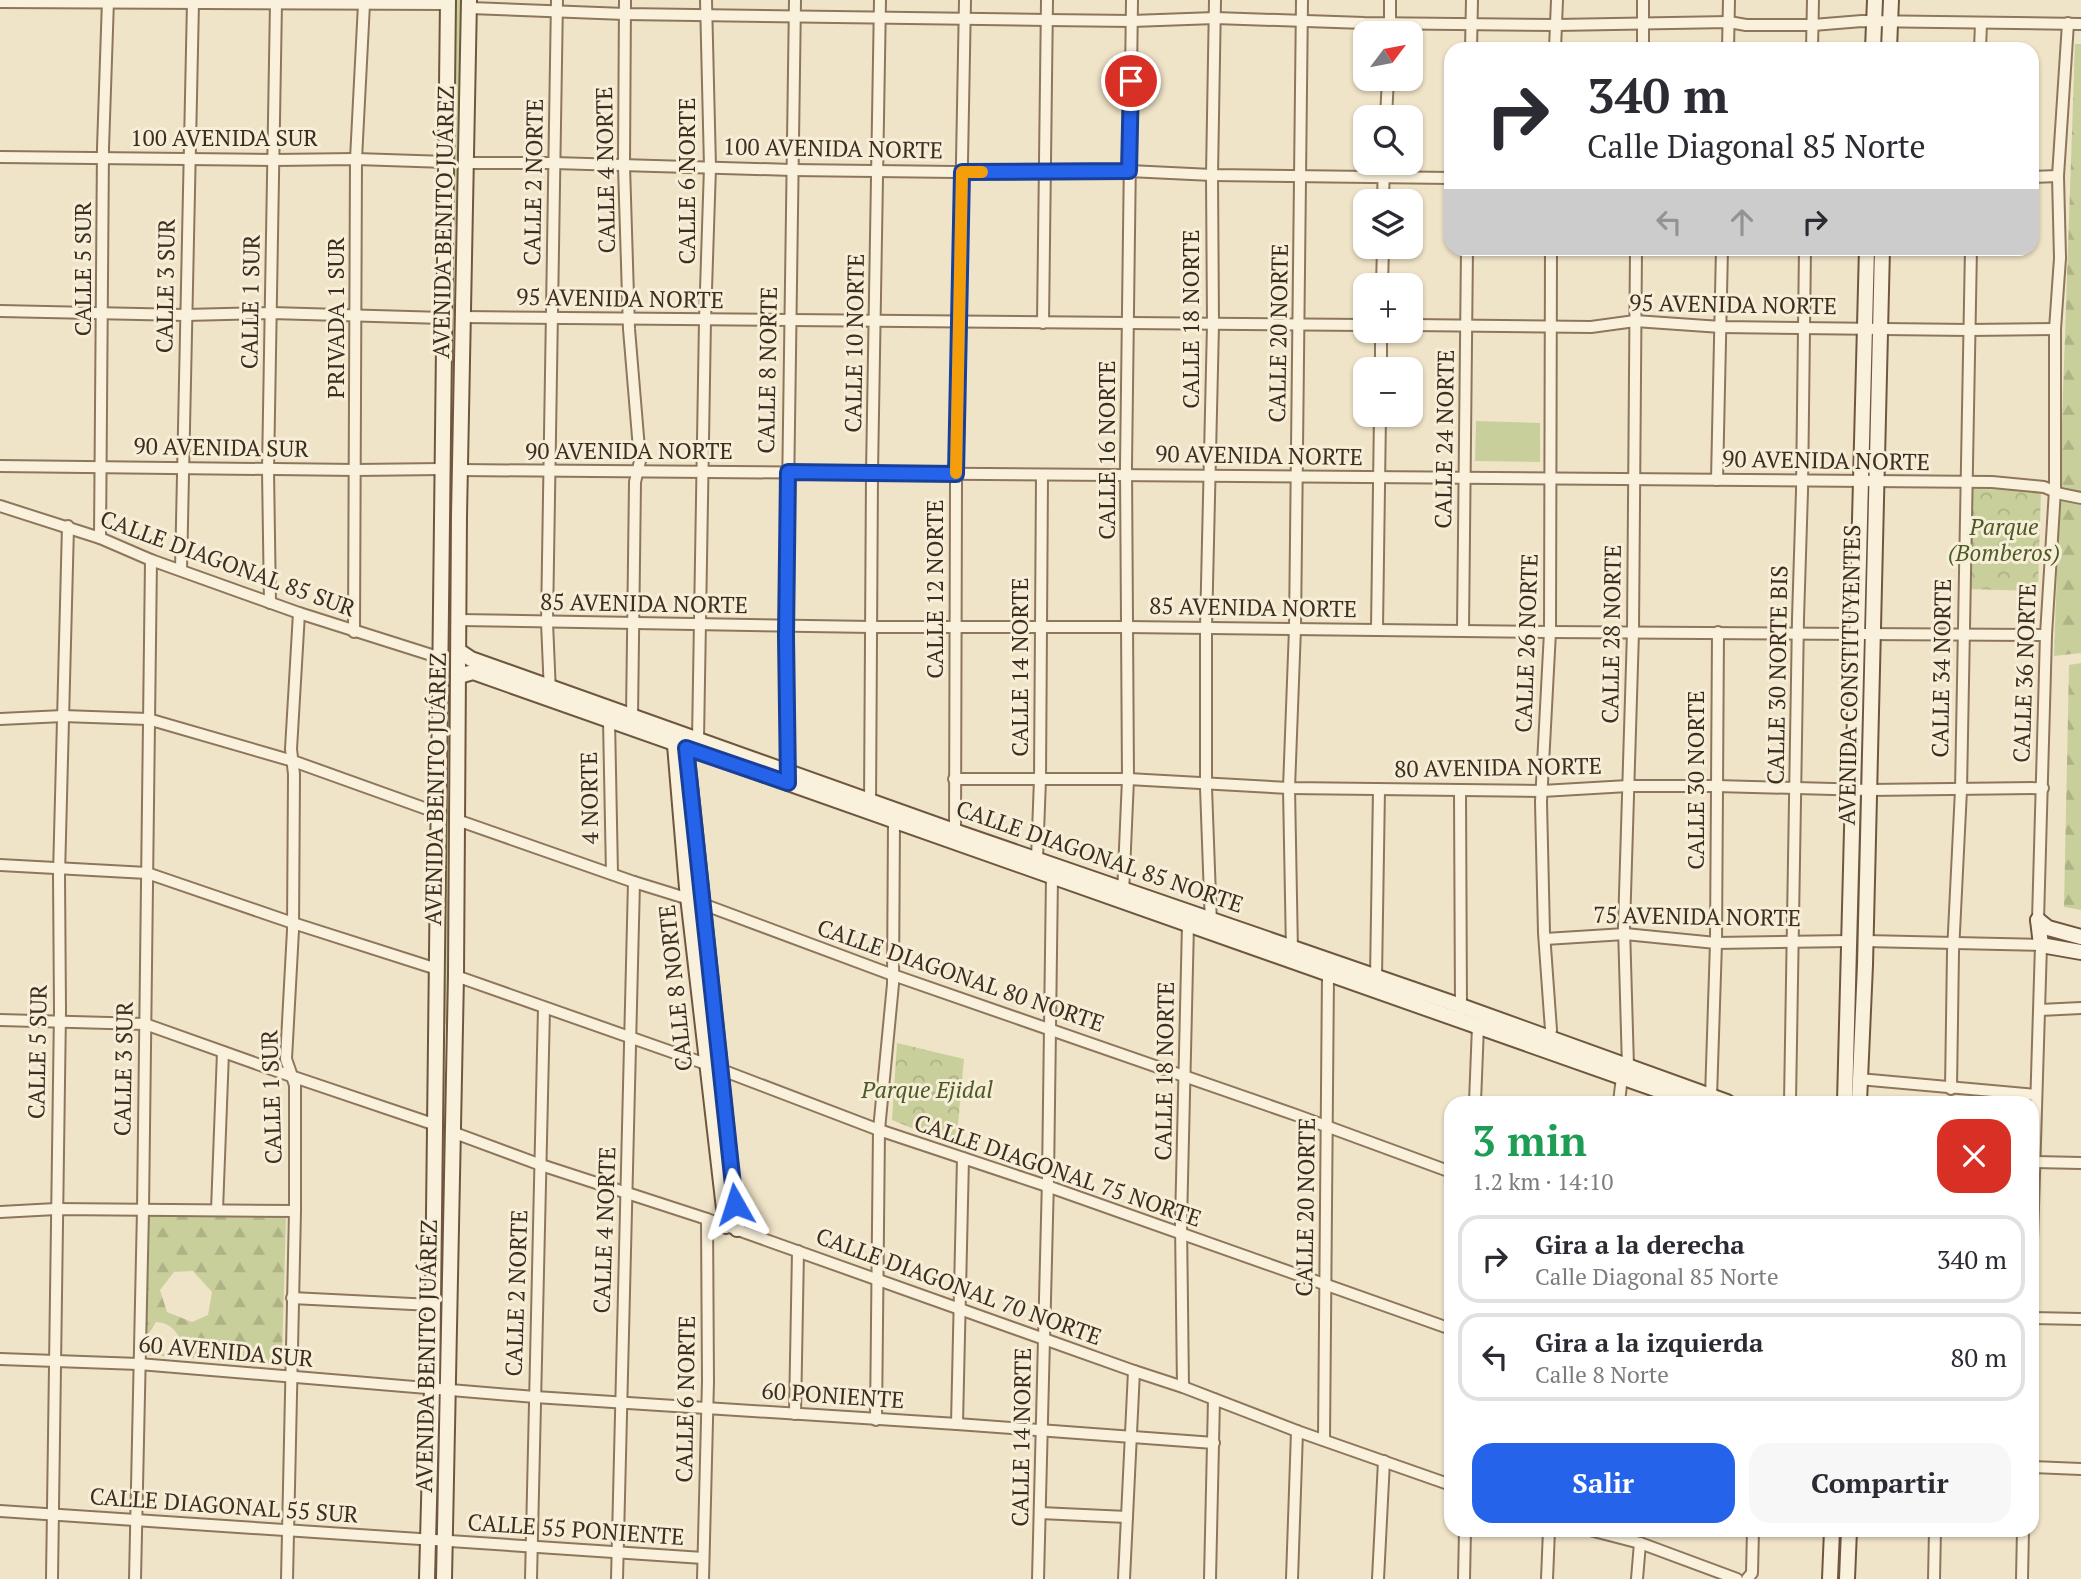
<!DOCTYPE html>
<html lang="es">
<meta charset="utf-8">
<style>
:root{--surface:#fff;--page:#f7f7f7;--text:#2b2b33;--muted:#7c7c81;--line:#e1e1e2;--accent:#2563eb}
body{margin:0;font-family:"PT Serif",serif;background:var(--page);color:var(--text);height:100vh;display:flex;flex-direction:column;font-size:26px;white-space:nowrap}
*{box-sizing:border-box;margin:0}
p{font-size:23px;color:var(--muted)}
.icon{flex:none;width:38px;height:38px;fill:none;stroke:currentColor;stroke-width:2;stroke-linecap:round;stroke-linejoin:round}
.map{position:relative;flex:1;overflow:hidden}
.details{position:absolute;left:1444px;top:1096px;width:595px;height:441px;display:flex;flex-direction:column;background:var(--surface);border-radius:21px;box-shadow:0 2px 5px #0004}
.details>*{flex:none}
.banner{position:absolute;left:1444px;top:42px;width:595px;height:214px;border-radius:21px;box-shadow:0 2px 5px #0004;background:#fff;color:var(--text);overflow:hidden}
.needle{width:46px;rotate:58deg}
.tools{position:absolute;left:1353px;top:21px;display:grid;gap:14px}
.tools a{display:grid;place-items:center;width:70px;height:70px;border-radius:14px;background:var(--surface);box-shadow:0 2px 5px #0004;font-size:35px}
.pin{position:absolute;display:grid;place-items:center;width:60px;height:60px;color:#fff;margin:-30px;border:4px solid #fff;border-radius:50%;box-shadow:0 2px 7px #0007}
.me{position:absolute;width:77px;margin:-38px;rotate:354deg;stroke-linejoin:round;filter:drop-shadow(0 0 5px #0008)}
.turn{display:flex;align-items:center;gap:24px;height:147px;padding:0 28px;font-size:32px}
.turn .icon{width:91px;height:91px;stroke-width:2.5}
.turn b{display:block;font-size:49px;line-height:60px}
.lanes{display:flex;align-items:center;height:66px;padding:0 28px;background:#0003;justify-content:center;gap:35px;direction:ltr}
.lanes .off{opacity:.35}
.round{display:grid;place-items:center;flex:none;width:74px;height:74px;border-radius:21px;background:var(--page)}
.overview{display:flex;align-items:center;justify-content:space-between;height:119px;padding:0 28px}
h1{font-size:42px;font-weight:600;line-height:52px;color:#1e9e55}
.cta{display:flex;gap:14px;margin-top:auto;padding:14px 28px}
.cta a{flex:1;height:80px;border-radius:21px;background:var(--accent);color:#fff;font-size:28px;font-weight:600;line-height:80px;text-align:center}
.cta a+a{background:var(--page);color:var(--text)}
ul{padding:0;list-style:none}
li{display:flex;align-items:center;gap:21px;height:88px;margin:0 14px 10px;padding:0 14px;border:4px solid var(--line);border-radius:21px}
li div{flex:1}
li b{display:block;font-size:26px}
li em{font-style:normal}
.map>svg:first-child{display:block}
.grass{fill:#c9cf9b}
.forest{fill:url(#forest-firs);fill-rule:evenodd}
.park{fill:url(#park-crowns)}
.lines{fill:none;stroke-linecap:round;stroke-linejoin:round}
.street-casing{stroke:#8d765c;stroke-width:14}
.secondary-casing{stroke:#6f573f;stroke-width:18}
.street{stroke:#faf1dc;stroke-width:10}
.secondary{stroke:#faf1dc;stroke-width:14}
.route-casing{stroke:#184099;stroke-width:18}
.route{stroke:#2563eb;stroke-width:12}
.slow{stroke:#f59e0b;stroke-width:12}
.labels{text-anchor:middle;dominant-baseline:central;stroke-width:6;stroke-linejoin:round;paint-order:stroke}
.street-label{font-size:23px;fill:#3d2e20;stroke:#f7eed8}
.park-label{font-size:23px;font-style:italic;fill:#4d5a26;stroke:#f7eed8}
</style>
<div class="map">
<svg width="2081" height="1579" viewBox="0 0 2081 1579">
<defs>
<pattern id="forest-firs" width="22" height="20" patternUnits="userSpaceOnUse" patternTransform="scale(1.75)"><rect width="22" height="20" fill="#c9cf9b"/><path d="M5 1l3.5 6h-7zM16 11l3.5 6h-7z" fill="#aeb285"/></pattern>
<pattern id="park-crowns" width="20" height="18" patternUnits="userSpaceOnUse" patternTransform="scale(1.75)"><rect width="20" height="18" fill="#c9cf9b"/><path d="M2 6a3 3 0 1 1 6 0M12 15a3 3 0 1 1 6 0" fill="none" stroke="#aeb285"/></pattern>
</defs>
<rect width="100%" height="100%" fill="#f0e4c8"/>
<g class="grass">
<path d="M454 0H462L459 223 455 225 451 220Z"/>
<path d="M454 248 459 252 454 517 450 519 447 515 452 250Z"/>
<path d="M1476 421 1540 423V462L1475 461Z"/>
<path d="M1869 488 1871 494 1868 626 1865 628 1863 623 1866 492Z"/>
<path d="M451 557 454 560 452 764 449 766 445 763 448 560Z"/>
<path d="M1865 641 1868 644 1864 782 1862 784 1859 781 1862 644Z"/>
<path d="M448 795 451 798 449 1022 446 1025 443 1022 445 797Z"/>
<path d="M1862 795 1861 930 1858 935 1855 931 1859 796Z"/>
<path d="M1857 948 1860 951 1855 1102H1850L1854 951Z"/>
<path d="M443 1069 447 1074 443 1381 439 1382 440 1072Z"/>
<path d="M441 1395 438 1533 435 1529 437 1396Z"/>
</g>
<g class="forest">
<path d="M2075 44H2081V653L2054 656Z"/>
<path d="M2081 663V910L2064 907 2069 665Z"/>
<path d="M148 1216 286 1218 282 1355 273 1364 145 1355ZM193 1271 212 1292 208 1315 192 1322 167 1312 160 1290 174 1272ZM156 1322C169 1323 174 1328 181 1340L179 1350 171 1354 149 1352 148 1335Z"/>
</g>
<g class="park">
<path d="M1970 489 2041 490 2038 591 1966 589Z"/>
<path d="M897 1043 964 1059 956 1146 892 1120Z"/>
<path d="M207 1342 212 1347 217 1345 222 1358 185 1355 190 1343 199 1347Z"/>
</g>
<g class="lines">
<defs>
<g id="street">
<path d="M625 0 624 166 629 329 640 461 635 482 632 717"/>
<path d="M1390 0V33"/>
<path d="M1643 0V49"/>
<path d="M0 2 448 4"/>
<path d="M470 8 625 14 1047 20 1132 21 1215 18 1364 23 1556 25 1729 22 1746 25H1813L1862 21 2081 24"/>
<path d="M1471 49 1472 0"/>
<path d="M1555 49 1557 0"/>
<path d="M1728 49 1729 0"/>
<path d="M1812 49 1813 0"/>
<path d="M1980 49 1981 23"/>
<path d="M1386 117 1388 79"/>
<path d="M0 157 274 160 356 159 447 162"/>
<path d="M466 163H554L792 170 1045 173 1129 171 1212 175 1451 178"/>
<path d="M2032 177 2058 176"/>
<path d="M1383 201 1384 163"/>
<path d="M1382 285 1383 247"/>
<path d="M0 311 185 315 271 313 444 318"/>
<path d="M463 317 1365 325"/>
<path d="M1043 323 1047 0"/>
<path d="M1410 325 1591 327 1635 321 1721 327 1969 330 2055 329"/>
<path d="M1381 369V331"/>
<path d="M0 466 356 470 442 469"/>
<path d="M461 470 1992 482 2044 487 2061 494 2081 498"/>
<path d="M1717 480 1722 248"/>
<path d="M0 506 100 538 151 560 299 613 441 658"/>
<path d="M100 538 103 148 108 0"/>
<path d="M181 570 193 2"/>
<path d="M270 603 268 470 276 3"/>
<path d="M459 620 872 627H1127L1550 632 2046 635"/>
<path d="M1377 629 1380 415"/>
<path d="M1463 630 1467 248"/>
<path d="M354 632 356 159 364 4"/>
<path d="M550 693 547 622 557 0"/>
<path d="M0 719 63 716 148 719 293 761 438 813"/>
<path d="M609 720 612 874"/>
<path d="M698 740 705 320 710 167 706 0"/>
<path d="M788 778 786 636 795 0"/>
<path d="M954 779H1128L1289 788 1542 791 1628 786H1716L1869 790 2043 788"/>
<path d="M1460 790 1461 1011"/>
<path d="M870 806 872 473 880 0"/>
<path d="M457 820 634 882 689 899 893 975 1296 1115 1451 1172"/>
<path d="M955 835 956 484 965 0"/>
<path d="M1037 859 1040 779 1042 475"/>
<path d="M0 865 147 873 293 923 437 969"/>
<path d="M1123 894 1128 779 1126 466 1132 0"/>
<path d="M2038 920 2046 635 2055 490V329L2060 258 2058 176 2068 23"/>
<path d="M1211 924 1206 788V628L1213 325 1212 175 1215 0"/>
<path d="M1545 939 1625 934 1716 943 1850 941"/>
<path d="M1865 941 2041 945 2032 1240"/>
<path d="M1292 952 1289 788 1295 628 1302 0"/>
<path d="M456 976 706 1064 879 1130 1047 1186 1451 1329"/>
<path d="M1376 977 1379 789"/>
<path d="M2040 1010 2081 1008"/>
<path d="M0 1020 145 1024 291 1076 433 1124"/>
<path d="M1549 1040 1551 1030 1544 933 1541 802 1550 632 1551 248"/>
<path d="M1859 1079 2036 1095"/>
<path d="M1951 1089 1953 952 1961 790 1971 248"/>
<path d="M1711 1097 1716 943 1718 632"/>
<path d="M1475 1102 1478 1026"/>
<path d="M1619 1102 1622 1077 1628 1067 1624 927 1633 632 1636 248"/>
<path d="M1790 1102 1798 619 1802 491 1805 248"/>
<path d="M452 1132 541 1165 707 1219 1134 1371 1183 1387 1297 1431 1451 1485"/>
<path d="M2035 1162 2081 1163"/>
<path d="M217 1210 223 1052"/>
<path d="M0 1212 56 1209 295 1211"/>
<path d="M292 1298 432 1305"/>
<path d="M2032 1318 2081 1319"/>
<path d="M0 1359 139 1364 535 1397 957 1424 1214 1443"/>
<path d="M1183 1387 1181 1223 1188 924"/>
<path d="M795 1414 798 1251"/>
<path d="M876 1420 879 1130 893 984 894 820"/>
<path d="M957 1424 963 1158"/>
<path d="M1324 1440 1328 974"/>
<path d="M2032 1467 2081 1469"/>
<path d="M0 1511 703 1558"/>
<path d="M1040 1513 1127 1517"/>
<path d="M1590 1530 1640 1543 1737 1579"/>
<path d="M52 1579 60 1011 59 875 68 526"/>
<path d="M135 1579 143 1210 151 560"/>
<path d="M287 1579 295 1211V1085L286 1059 293 930 294 774 291 749 299 613"/>
<path d="M531 1579 544 1008"/>
<path d="M617 1579 634 882"/>
<path d="M703 1579 708 1381 707 1219"/>
<path d="M1038 1579 1048 1179 1052 876"/>
<path d="M1124 1579 1134 1371"/>
<path d="M1210 1579 1214 1399"/>
<path d="M1292 1579 1297 1431"/>
<path d="M1378 1579 1384 1461"/>
<path d="M1464 1579 1465 1530"/>
<path d="M1547 1579 1549 1530"/>
<path d="M1637 1579 1640 1543"/>
<path d="M1747 1579 1752 1573 1753 1530"/>
<path d="M1934 1579 1935 1530"/>
<path d="M2022 1579 2023 1530"/>
</g>
<g id="secondary">
<path d="M1873 49 1875 0"/>
<path d="M1889 49 1891 0"/>
<path d="M459 651 471 659 954 831 1461 1006 1727 1102"/>
<path d="M459 676 473 672 1692 1102"/>
<path d="M675 745 687 888 726 1226"/>
<path d="M686 748 737 1229"/>
<path d="M2038 920 2041 945 2081 952"/>
<path d="M2038 920 2048 928 2081 937"/>
<path d="M1845 1102 1867 248"/>
<path d="M1859 1102 1865 965 1882 248"/>
<path d="M427 1579 432 1388 448 0"/>
<path d="M444 1579 456 976 459 516 469 0"/>
<path d="M1830 1579 1832 1530"/>
<path d="M1847 1579 1849 1530"/>
</g>
</defs>
<use href="#street" class="street-casing"/>
<use href="#secondary" class="secondary-casing"/>
<use href="#street" class="street"/>
<use href="#secondary" class="secondary"/>
</g>
<g class="lines">
<defs>
<path id="route" d="M735 1204 686 748 788 783 786 636 788 472 956 474 962 172 1129 171 1131 81"/>
</defs>
<use href="#route" class="route-casing"/>
<use href="#route" class="route"/>
<path class="slow" d="M956 473 962 172H982"/>
</g>
<g class="labels">
<g class="street-label">
<text x="224" y="137">100 AVENIDA SUR</text>
<text transform="translate(833 148) rotate(1)">100 AVENIDA NORTE</text>
<text transform="translate(605 170) rotate(-91)">CALLE 4 NORTE</text>
<text transform="translate(686 181) rotate(-90)">CALLE 6 NORTE</text>
<text transform="translate(533 182) rotate(-89)">CALLE 2 NORTE</text>
<text transform="translate(443 222) rotate(-89)">AVENIDA BENITO JUÁREZ</text>
<text transform="translate(82 269) rotate(-90)">CALLE 5 SUR</text>
<text transform="translate(165 286) rotate(-89)">CALLE 3 SUR</text>
<text transform="translate(620 298) rotate(1)">95 AVENIDA NORTE</text>
<text transform="translate(250 302) rotate(-89)">CALLE 1 SUR</text>
<text transform="translate(1733 304) rotate(1)">95 AVENIDA NORTE</text>
<text transform="translate(335 318) rotate(-90)">PRIVADA 1 SUR</text>
<text transform="translate(1190 319) rotate(-90)">CALLE 18 NORTE</text>
<text transform="translate(1278 333) rotate(-89)">CALLE 20 NORTE</text>
<text transform="translate(854 343) rotate(-89)">CALLE 10 NORTE</text>
<text transform="translate(767 370) rotate(-89)">CALLE 8 NORTE</text>
<text transform="translate(1444 439) rotate(-89)">CALLE 24 NORTE</text>
<text transform="translate(221 447) rotate(1)">90 AVENIDA SUR</text>
<text x="629" y="450">90 AVENIDA NORTE</text>
<text transform="translate(1106 450) rotate(-90)">CALLE 16 NORTE</text>
<text transform="translate(1259 455) rotate(1)">90 AVENIDA NORTE</text>
<text transform="translate(1826 460) rotate(1)">90 AVENIDA NORTE</text>
<text transform="translate(228 563) rotate(20)">CALLE DIAGONAL 85 SUR</text>
<text transform="translate(934 589) rotate(-90)">CALLE 12 NORTE</text>
<text transform="translate(644 603) rotate(1)">85 AVENIDA NORTE</text>
<text transform="translate(1253 607) rotate(1)">85 AVENIDA NORTE</text>
<text transform="translate(1611 634) rotate(-89)">CALLE 28 NORTE</text>
<text transform="translate(1526 643) rotate(-88)">CALLE 26 NORTE</text>
<text transform="translate(1019 667) rotate(-90)">CALLE 14 NORTE</text>
<text transform="translate(1941 668) rotate(-89)">CALLE 34 NORTE</text>
<text transform="translate(2024 673) rotate(-88)">CALLE 36 NORTE</text>
<text transform="translate(1777 675) rotate(-89)">CALLE 30 NORTE BIS</text>
<text transform="translate(1849 675) rotate(-89)">AVENIDA CONSTITUYENTES</text>
<text transform="translate(1498 767) rotate(-1)">80 AVENIDA NORTE</text>
<text transform="translate(1695 780) rotate(-90)">CALLE 30 NORTE</text>
<text transform="translate(435 789) rotate(-89)">AVENIDA BENITO JUÁREZ</text>
<text transform="translate(589 798) rotate(-91)">4 NORTE</text>
<text transform="translate(1100 856) rotate(19)">CALLE DIAGONAL 85 NORTE</text>
<text transform="translate(1697 916) rotate(1)">75 AVENIDA NORTE</text>
<text transform="translate(961 975) rotate(19)">CALLE DIAGONAL 80 NORTE</text>
<text transform="translate(675 988) rotate(-96)">CALLE 8 NORTE</text>
<text transform="translate(37 1052) rotate(-89)">CALLE 5 SUR</text>
<text transform="translate(123 1069) rotate(-89)">CALLE 3 SUR</text>
<text transform="translate(1164 1071) rotate(-89)">CALLE 18 NORTE</text>
<text transform="translate(271 1097) rotate(-92)">CALLE 1 SUR</text>
<text transform="translate(1058 1170) rotate(19)">CALLE DIAGONAL 75 NORTE</text>
<text transform="translate(1305 1207) rotate(-89)">CALLE 20 NORTE</text>
<text transform="translate(604 1230) rotate(-88)">CALLE 4 NORTE</text>
<text transform="translate(959 1286) rotate(20)">CALLE DIAGONAL 70 NORTE</text>
<text transform="translate(516 1293) rotate(-88)">CALLE 2 NORTE</text>
<text transform="translate(226 1351) rotate(5)">60 AVENIDA SUR</text>
<text transform="translate(426 1356) rotate(-89)">AVENIDA BENITO JUÁREZ</text>
<text transform="translate(833 1395) rotate(4)">60 PONIENTE</text>
<text transform="translate(685 1399) rotate(-89)">CALLE 6 NORTE</text>
<text transform="translate(1021 1437) rotate(-89)">CALLE 14 NORTE</text>
<text transform="translate(224 1505) rotate(4)">CALLE DIAGONAL 55 SUR</text>
<text transform="translate(576 1529) rotate(4)">CALLE 55 PONIENTE</text>
</g>
<g class="park-label">
<text x="2004" y="526">Parque<tspan x="2004" dy="26">(Bomberos)</tspan></text>
<text x="927" y="1089">Parque Ejidal</text>
</g>
</g>
</svg>
<div class="tools">
<a><svg class="needle" viewBox="-14 -14 28 28"><path d="M0-13l5 13h-10z" fill="#e53935"/><path d="M0 13l5-13h-10z" fill="#7c7c81"/></svg></a>
<a><svg class="icon" aria-label="search" viewBox="0 0 24 24"><circle cx="10" cy="10" r="6"/><path d="M15 15l6 6"/></svg></a>
<a><svg class="icon" aria-label="layers" viewBox="0 0 24 24"><path d="M12 4l9 5-9 5-9-5zM3 14l9 5 9-5"/></svg></a>
<a>+</a>
<a>−</a>
</div>
<div class="pin" style="left:1131px;top:81px;background:#d93025"><svg class="icon" aria-label="arrive" viewBox="0 0 24 24"><path d="M6 21V4h12l-3 4 3 4H6"/></svg></div>
<svg class="me" style="left:735px;top:1204px" viewBox="-20 -20 40 40"><path d="M0-17L14 15 0 8-14 15z" fill="#2563eb" stroke="#fff" stroke-width="4"/></svg>
<div class="banner">
<div class="turn"><svg class="icon" aria-label="right" viewBox="0 0 24 24"><path d="M7 20v-9h11M14 6l5 5-5 5"/></svg><div><b>340 m</b>Calle Diagonal 85 Norte</div></div>
<div class="lanes"><svg class="icon off" aria-label="left" viewBox="0 0 24 24"><path d="M17 20v-9H6M10 6l-5 5 5 5"/></svg><svg class="icon off" aria-label="ahead" viewBox="0 0 24 24"><path d="M12 20V5M6 11l6-6 6 6"/></svg><svg class="icon" aria-label="right" viewBox="0 0 24 24"><path d="M7 20v-9h11M14 6l5 5-5 5"/></svg></div>
</div>
<section class="details">
<div class="overview"><div><h1>3 min</h1><p>1.2 km · 14:10</p></div><a class="round" style="background:#d93025;color:#fff"><svg class="icon" aria-label="close" viewBox="0 0 24 24"><path d="M6 6l12 12M18 6L6 18"/></svg></a></div>
<ul>
<li><svg class="icon" aria-label="right" viewBox="0 0 24 24"><path d="M7 20v-9h11M14 6l5 5-5 5"/></svg><div><b>Gira a la derecha</b><p>Calle Diagonal 85 Norte</p></div><em>340 m</em></li>
<li><svg class="icon" aria-label="left" viewBox="0 0 24 24"><path d="M17 20v-9H6M10 6l-5 5 5 5"/></svg><div><b>Gira a la izquierda</b><p>Calle 8 Norte</p></div><em>80 m</em></li>
</ul>
<div class="cta"><a>Salir</a><a>Compartir</a></div>
</section>
</div>
